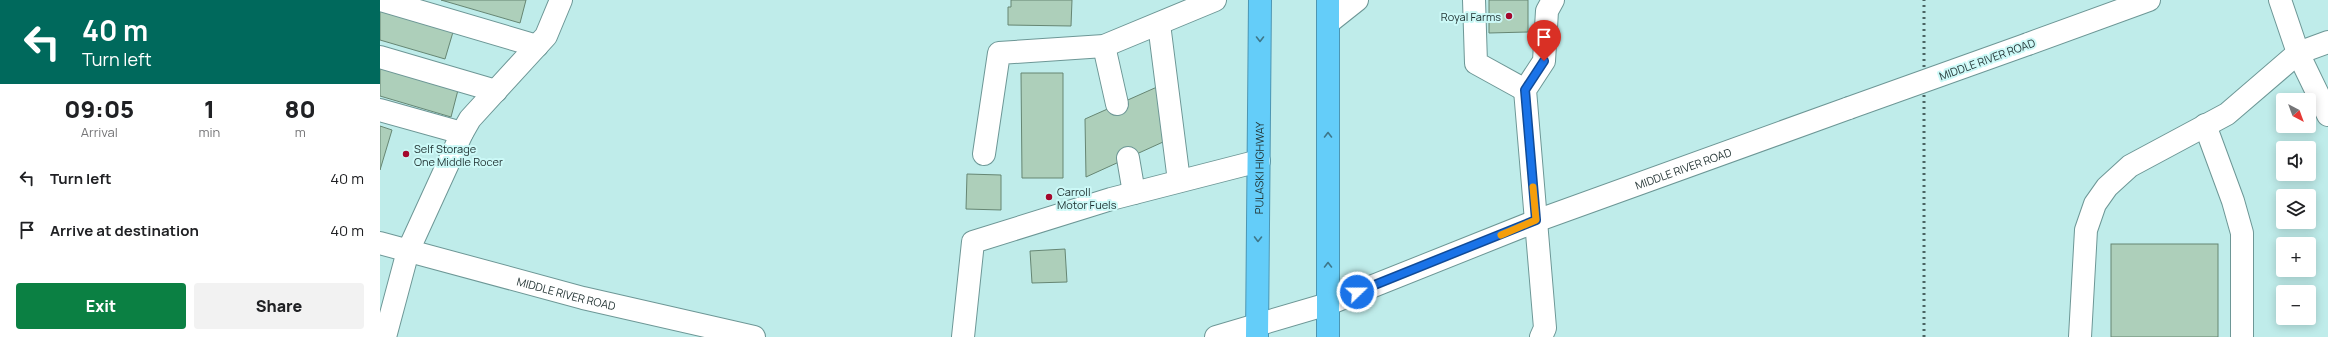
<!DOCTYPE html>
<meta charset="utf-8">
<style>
:root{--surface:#fff;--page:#f2f2f2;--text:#202124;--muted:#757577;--accent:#0b8043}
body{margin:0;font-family:Manrope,sans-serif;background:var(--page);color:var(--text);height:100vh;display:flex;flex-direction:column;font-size:15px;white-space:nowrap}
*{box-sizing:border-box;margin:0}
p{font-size:13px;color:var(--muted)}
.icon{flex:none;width:22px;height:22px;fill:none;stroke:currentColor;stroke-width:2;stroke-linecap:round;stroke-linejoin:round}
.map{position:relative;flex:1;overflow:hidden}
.details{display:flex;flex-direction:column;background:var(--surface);width:380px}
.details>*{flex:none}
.banner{background:#00695c;color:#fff;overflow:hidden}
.needle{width:26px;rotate:139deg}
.tools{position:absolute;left:1896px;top:93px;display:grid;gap:8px}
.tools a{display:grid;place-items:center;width:40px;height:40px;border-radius:4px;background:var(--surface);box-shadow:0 2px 10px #0003;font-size:20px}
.pin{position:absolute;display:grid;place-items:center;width:34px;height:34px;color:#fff;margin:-41px -17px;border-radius:50% 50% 50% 0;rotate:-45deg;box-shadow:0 0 4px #0007}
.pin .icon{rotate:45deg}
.me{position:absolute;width:44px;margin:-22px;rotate:68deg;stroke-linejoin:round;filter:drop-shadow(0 0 3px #0008)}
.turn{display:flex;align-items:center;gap:14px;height:84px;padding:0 16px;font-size:18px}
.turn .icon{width:52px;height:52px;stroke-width:2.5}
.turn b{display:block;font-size:28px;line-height:34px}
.eta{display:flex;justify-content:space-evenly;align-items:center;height:68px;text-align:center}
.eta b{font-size:24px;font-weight:800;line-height:28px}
.action{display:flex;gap:8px;margin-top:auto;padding:8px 16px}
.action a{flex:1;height:46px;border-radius:4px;background:var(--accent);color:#fff;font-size:16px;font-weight:800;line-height:46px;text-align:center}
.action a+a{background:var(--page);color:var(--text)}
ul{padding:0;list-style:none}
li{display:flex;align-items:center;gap:12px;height:52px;padding:0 16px}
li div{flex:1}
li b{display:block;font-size:15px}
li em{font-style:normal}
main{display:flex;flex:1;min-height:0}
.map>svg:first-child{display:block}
.building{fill:#adcfba;stroke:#668673}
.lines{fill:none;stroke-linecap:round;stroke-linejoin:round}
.minor-casing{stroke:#6d9796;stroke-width:24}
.highway-casing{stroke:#4c96b3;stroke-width:24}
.minor{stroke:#fff;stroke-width:22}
.highway{stroke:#64cdf9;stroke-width:22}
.rail{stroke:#4b6463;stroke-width:3;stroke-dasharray:2 4;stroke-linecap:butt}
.minor-bridge-casing{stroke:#6d9796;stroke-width:24;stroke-linecap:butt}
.minor-bridge{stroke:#fff;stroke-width:22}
.oneway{stroke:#3e778a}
.route-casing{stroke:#114b97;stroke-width:10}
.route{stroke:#1a73e8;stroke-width:7}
.slow{stroke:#f59e0b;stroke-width:7}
.poi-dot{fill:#a4072c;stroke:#ccf9f7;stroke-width:1.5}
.labels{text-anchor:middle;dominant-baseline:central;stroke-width:4;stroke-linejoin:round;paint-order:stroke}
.poi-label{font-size:11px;fill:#1f3030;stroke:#ccf9f7;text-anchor:start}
.street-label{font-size:11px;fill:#1f3030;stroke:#ccf9f7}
</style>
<main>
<section class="details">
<div class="banner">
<div class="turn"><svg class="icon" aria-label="left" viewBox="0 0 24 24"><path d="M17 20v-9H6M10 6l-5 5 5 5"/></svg><div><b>40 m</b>Turn left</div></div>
</div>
<div class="eta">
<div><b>09:05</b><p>Arrival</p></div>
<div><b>1</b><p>min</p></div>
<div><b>80</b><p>m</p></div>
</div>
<ul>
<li><svg class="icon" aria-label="left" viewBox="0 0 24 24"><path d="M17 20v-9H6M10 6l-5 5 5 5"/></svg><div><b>Turn left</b></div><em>40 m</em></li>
<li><svg class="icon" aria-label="arrive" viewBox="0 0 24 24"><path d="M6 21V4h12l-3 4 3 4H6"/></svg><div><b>Arrive at destination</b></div><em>40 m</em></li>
</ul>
<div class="action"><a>Exit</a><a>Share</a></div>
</section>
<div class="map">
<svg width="1948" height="337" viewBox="0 0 1948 337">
<rect width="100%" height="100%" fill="#bfecea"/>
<g class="building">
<path d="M61 0H146L140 23Z"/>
<path d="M631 0H692L691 26 628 25V7H631Z"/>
<path d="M1109 0H1148V32L1109 33Z"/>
<path d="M0 11 73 32 65 59 0 40Z"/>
<path d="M0 67 78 90 71 117 0 96Z"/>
<path d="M641 73H683V178H642Z"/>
<path d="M777 87 783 142 706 177 705 119Z"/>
<path d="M0 126 12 130 0 170Z"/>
<path d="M587 174 621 175V210L586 209Z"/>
<rect x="1731" y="244" width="107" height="93"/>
<path d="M685 249 687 282 652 283 650 251Z"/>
</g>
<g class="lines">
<defs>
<g id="minor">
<path d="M1 0 157 46"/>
<path d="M1094 0 1096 63 1145 90"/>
<path d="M1900 0 1918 53 1948 115"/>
<path d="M948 23 977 0"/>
<path d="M779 24 799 181"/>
<path d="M1648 44 1769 0"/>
<path d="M724 46 737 104"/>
<path d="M0 57 116 91"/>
<path d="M0 110 82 133"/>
<path d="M1825 125 1853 201 1862 233V337"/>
<path d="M604 154 619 53 724 46 835 0"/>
<path d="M748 158 754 193"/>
<path id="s1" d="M0 243 203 298 374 337"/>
<path d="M5 337 28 251 82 133 90 119 166 36 181 0"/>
<path d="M583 337 593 242 731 199 879 161"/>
<path id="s2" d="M836 337 948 304 1156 221 1469 108"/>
<path d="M1161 337 1165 328 1145 90 1164 61 1167 11 1173 0"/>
<path d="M1700 337 1706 230 1715 204 1727 187 1750 166 1847 114 1918 53 1948 42"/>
</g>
<g id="highway">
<path id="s3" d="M877 337 880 0"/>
<path d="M948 337V0"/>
</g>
</defs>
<use href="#minor" class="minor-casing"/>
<use href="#highway" class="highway-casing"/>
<use href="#minor" class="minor"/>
<use href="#highway" class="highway"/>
<path class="rail" d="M1544 337V0"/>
<defs>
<path id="minor-bridge" d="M1469 108 1648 44"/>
</defs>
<use href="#minor-bridge" class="minor-bridge-casing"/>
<use href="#minor-bridge" class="minor-bridge"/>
</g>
<defs><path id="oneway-chevron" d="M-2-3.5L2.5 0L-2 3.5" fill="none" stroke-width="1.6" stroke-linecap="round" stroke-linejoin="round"/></defs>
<g class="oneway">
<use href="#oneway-chevron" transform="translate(880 39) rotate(90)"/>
<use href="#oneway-chevron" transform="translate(948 135) rotate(-90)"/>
<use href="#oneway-chevron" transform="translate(878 239) rotate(91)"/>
<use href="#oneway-chevron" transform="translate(948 265) rotate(-90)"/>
</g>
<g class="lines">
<defs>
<path id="route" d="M977 292 1156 220 1145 90 1164 61"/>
</defs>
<use href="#route" class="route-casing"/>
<use href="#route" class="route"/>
<path class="slow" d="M1121 235 1156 220 1153 187"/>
</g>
<g class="poi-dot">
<circle cx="1129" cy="16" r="4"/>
<circle cx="26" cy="154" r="4"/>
<circle cx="669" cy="197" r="4"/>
</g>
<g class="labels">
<g class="poi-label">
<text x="1121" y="16" text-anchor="end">Royal Farms</text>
<text x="34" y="148">Self Storage<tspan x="34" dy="13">One Middle Rocer</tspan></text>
<text x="677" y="191">Carroll<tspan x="677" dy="13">Motor Fuels</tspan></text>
</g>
<g class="street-label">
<text transform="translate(1607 59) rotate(-20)">MIDDLE RIVER ROAD</text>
<text stroke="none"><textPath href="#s2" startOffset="497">MIDDLE RIVER ROAD</textPath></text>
<text stroke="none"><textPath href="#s3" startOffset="169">PULASKI HIGHWAY</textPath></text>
<text stroke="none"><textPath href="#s1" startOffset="193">MIDDLE RIVER ROAD</textPath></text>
</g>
</g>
</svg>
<div class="tools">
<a><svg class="needle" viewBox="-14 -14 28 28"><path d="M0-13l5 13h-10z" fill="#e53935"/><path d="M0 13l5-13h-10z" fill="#757577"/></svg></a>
<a><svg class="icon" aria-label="sound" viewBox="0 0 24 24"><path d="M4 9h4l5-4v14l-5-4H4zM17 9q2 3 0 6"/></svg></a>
<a><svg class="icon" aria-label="layers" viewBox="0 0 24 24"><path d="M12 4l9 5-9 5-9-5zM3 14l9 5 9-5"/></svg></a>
<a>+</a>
<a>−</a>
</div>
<div class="pin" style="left:1164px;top:61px;background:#d93025"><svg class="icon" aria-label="arrive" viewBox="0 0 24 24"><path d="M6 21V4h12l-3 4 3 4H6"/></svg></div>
<svg class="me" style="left:977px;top:292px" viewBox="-20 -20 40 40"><circle r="17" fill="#1a73e8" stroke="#fff" stroke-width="3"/><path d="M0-11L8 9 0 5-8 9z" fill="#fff"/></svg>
</div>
</main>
